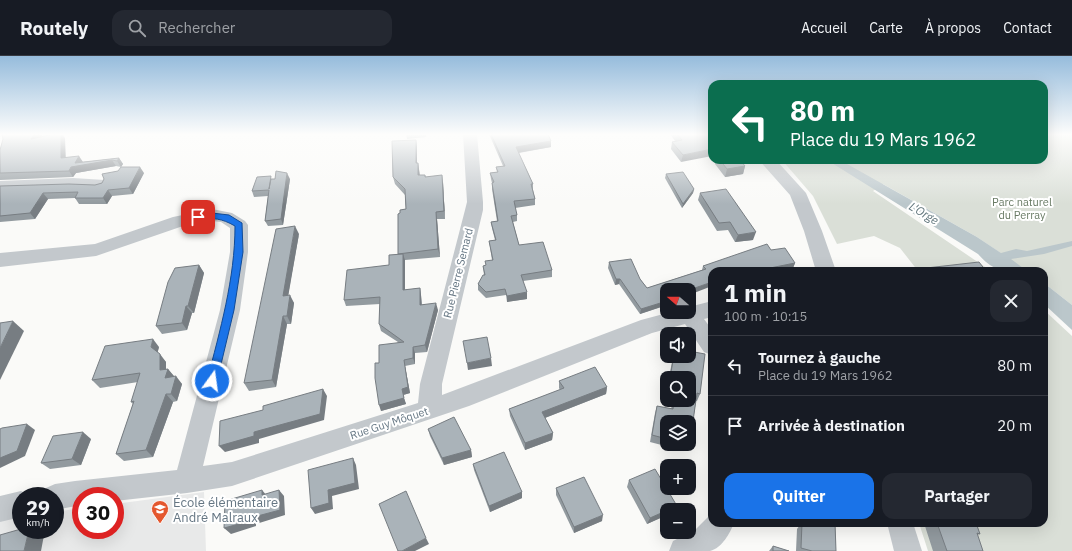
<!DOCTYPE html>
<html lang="fr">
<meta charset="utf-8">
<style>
:root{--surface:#171b24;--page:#242831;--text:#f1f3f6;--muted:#9ea1a6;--line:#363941;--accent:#1a73e8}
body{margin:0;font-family:"IBM Plex Sans",sans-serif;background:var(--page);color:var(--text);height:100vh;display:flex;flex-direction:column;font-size:15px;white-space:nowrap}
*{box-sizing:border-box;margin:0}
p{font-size:13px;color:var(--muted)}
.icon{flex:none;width:22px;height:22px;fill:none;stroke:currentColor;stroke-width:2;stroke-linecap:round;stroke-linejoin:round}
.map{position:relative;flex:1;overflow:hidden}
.sheet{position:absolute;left:708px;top:211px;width:340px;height:260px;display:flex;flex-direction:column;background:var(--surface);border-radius:12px;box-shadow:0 4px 16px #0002}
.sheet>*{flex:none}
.banner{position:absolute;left:708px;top:24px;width:340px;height:84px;border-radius:12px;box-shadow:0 4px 16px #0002;background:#0b6e4f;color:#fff;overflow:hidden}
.needle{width:26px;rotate:290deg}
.fabs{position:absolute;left:660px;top:227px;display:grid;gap:8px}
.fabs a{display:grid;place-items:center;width:36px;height:36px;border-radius:8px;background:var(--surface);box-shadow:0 4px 16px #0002;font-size:20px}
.speed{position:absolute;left:12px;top:431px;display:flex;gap:8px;font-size:20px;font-weight:700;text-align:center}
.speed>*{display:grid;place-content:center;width:52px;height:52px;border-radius:50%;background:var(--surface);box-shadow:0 4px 16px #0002;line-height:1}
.speed small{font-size:10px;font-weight:400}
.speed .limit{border:6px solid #d22;background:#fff;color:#111}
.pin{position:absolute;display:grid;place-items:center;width:34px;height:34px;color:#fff;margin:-17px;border-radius:8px;box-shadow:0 2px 6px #0006}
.me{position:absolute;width:44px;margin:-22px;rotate:14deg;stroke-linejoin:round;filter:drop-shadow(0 0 3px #0008)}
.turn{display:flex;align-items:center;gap:14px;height:84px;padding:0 16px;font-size:18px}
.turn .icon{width:52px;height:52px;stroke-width:2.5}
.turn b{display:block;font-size:28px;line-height:34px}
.round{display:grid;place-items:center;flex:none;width:42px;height:42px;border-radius:12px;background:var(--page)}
.head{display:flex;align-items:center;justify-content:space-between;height:68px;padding:0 16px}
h1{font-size:24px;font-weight:800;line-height:30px}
.button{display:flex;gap:8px;margin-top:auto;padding:8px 16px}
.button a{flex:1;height:46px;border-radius:12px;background:var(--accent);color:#fff;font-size:16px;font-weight:800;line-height:46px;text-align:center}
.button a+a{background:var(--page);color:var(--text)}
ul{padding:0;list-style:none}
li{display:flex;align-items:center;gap:12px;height:60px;padding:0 16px;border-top:1px solid var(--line)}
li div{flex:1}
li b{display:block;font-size:15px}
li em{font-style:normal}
header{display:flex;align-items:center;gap:24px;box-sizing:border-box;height:56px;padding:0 20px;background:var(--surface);border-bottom:1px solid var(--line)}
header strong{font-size:19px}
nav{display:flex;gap:22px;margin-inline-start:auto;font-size:14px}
.search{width:280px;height:36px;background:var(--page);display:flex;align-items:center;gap:10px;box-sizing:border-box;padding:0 14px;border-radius:12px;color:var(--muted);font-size:15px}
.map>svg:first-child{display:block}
.built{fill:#e8e9e9}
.green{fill:#dadfd7}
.water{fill:#bbc7cb}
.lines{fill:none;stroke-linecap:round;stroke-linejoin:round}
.minor{fill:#c3c8cc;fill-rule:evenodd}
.wall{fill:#929a9f}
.shaded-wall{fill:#777d82}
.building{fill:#aab3b9;stroke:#777d82}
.route{fill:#1a73e8;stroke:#114b97}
.labels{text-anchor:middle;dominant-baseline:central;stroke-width:4;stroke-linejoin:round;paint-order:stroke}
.park-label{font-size:11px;fill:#687a64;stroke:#fff}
.street-label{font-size:11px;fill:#657683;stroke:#fff}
.water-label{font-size:12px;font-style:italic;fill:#60757c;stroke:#fff}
.near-poi-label{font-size:13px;fill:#657683;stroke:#fff;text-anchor:start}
</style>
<header>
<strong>Routely</strong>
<div class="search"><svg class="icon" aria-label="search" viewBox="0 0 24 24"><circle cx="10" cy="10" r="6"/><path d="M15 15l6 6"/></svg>Rechercher</div>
<nav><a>Accueil</a><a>Carte</a><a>À propos</a><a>Contact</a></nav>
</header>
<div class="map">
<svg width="1072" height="495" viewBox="0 0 1072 495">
<rect width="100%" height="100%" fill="#fafaf8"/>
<path class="built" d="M204 436 206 495H0V463L21 460V474H55V456L81 452V474H115V448Z"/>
<g class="green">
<path d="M1044 78H1072V249L1044 227V215H1027L977 181 883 128 873 135 991 215H918L900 192 874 180 837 188 813 140 782 104H1044Z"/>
<path d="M1044 254 1072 280V495H928L919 467H1044Z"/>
</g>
<g class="water">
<path d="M827 104H840L977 181 1001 197 1016 193 1027 195 1072 185V190L1044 198 1011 203 1027 215C1004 215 995 217 978 198Z"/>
<path d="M1044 227 1072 249V274L1044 248Z"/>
</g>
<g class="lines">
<g class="minor">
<path d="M463 78H477L483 146V154L442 328V339L641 264 671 256H689V251L712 245V261L704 263 712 274V299L704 296 685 268 652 277 469 350 232 430 187 437 115 445V440H81V449L55 454V440H43L46 432 55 428 75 425 177 414 220 254 230 196V172L221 166 212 165 198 167 183 170 96 200 0 211V197L95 188 173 161 212 153 232 157 245 165 248 169V196L240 254 203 410 232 406 418 347 420 328 465 154 467 146Z"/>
<path d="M759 104H776L806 137 822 175 836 215H816L804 175 790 139Z"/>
<path d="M73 122 105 124 107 128 105 132 99 133 73 132 0 135V125Z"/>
<path d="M21 435 31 440H21V461L0 466V440Z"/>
<path d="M712 457V467H734C730 477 722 492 710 495 699 495 681 495 669 495L673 485 695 474Z"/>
<path d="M887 467H913L922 495H894Z"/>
</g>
</g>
<g class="wall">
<path d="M2 78H43L41 81 65 82V101L83 106 119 102 123 108 121 111 116 110 76 117 73 121 0 124V94L3 83Z"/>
<path d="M406 78H426V81L407 83Z"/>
<path d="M489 78H548L551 91 519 97 533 128V134L535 143V149L515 152 517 159V165L513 166 519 189 552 214V221L523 225 527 243 507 246 506 239 486 242 478 234V228L484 219 483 210H485L492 204 490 191 489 185 495 184 492 172 491 166 497 165 492 133V127L491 123 490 117 497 116 496 111 503 110Z"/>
<path d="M670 78 699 79 681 106 671 93 672 86 675 85Z"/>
<path d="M416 84 417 91V107H418L420 119H425L426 121 443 126 445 163H437L440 201 405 204V234L420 232 421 239 422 249 438 254 427 296 415 297V308L405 310 410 337 403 339 406 348 381 355 379 307 398 286 381 275 379 268 380 248 346 250 344 244 389 209 398 198 400 157 406 153 405 139 395 128 393 121Z"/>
<path d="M716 104H740L745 110 743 118 725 121 715 108Z"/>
<path d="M144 117 133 138 112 140 107 148H79L75 142 48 143 35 163 0 166V130L95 129Z"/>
<path d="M666 118 694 133 693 137 682 152 665 122Z"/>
<path d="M272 123H290L283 169 268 170 265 165 268 140 254 141 252 135Z"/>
<path d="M700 137 753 184 735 186 728 174 717 175 698 144Z"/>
<path d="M299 178 288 239 294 247 291 268H287L276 331 249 335 244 327Z"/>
<path d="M771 194 795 207 793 212 780 215H712L694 237 693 241 689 242V234H667V249L640 258 619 228 615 229 608 212 609 206 640 223 647 232 702 214 703 210Z"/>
<path d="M199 209 204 217 194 257H192L187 274 162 278 156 270Z"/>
<path d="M159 291 157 297 166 306V313H168L174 321 182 328 177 345 173 346 153 401 124 405 116 398 133 348 131 346 138 326 100 332 92 324Z"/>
<path d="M673 300H689L700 338 697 345H696L691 379 689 385V366H667V388H679L677 393 650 386 655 357 657 350 671 353 673 344H689V322H669Z"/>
<path d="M559 325 607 331 606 338 545 362 553 377 552 384 525 394 510 360 509 353 560 334 559 332Z"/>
<path d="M428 373 471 394 472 401 444 409 430 380Z"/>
<path d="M91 383 81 409 50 413 41 407Z"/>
<path d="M473 408 522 436V442L490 456 474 414Z"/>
<path d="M629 424 667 454V459L647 468 627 431Z"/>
<path d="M556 432 602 465 574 477 556 439Z"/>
<path d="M800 467H835L836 495H796L797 473 800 469Z"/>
<path d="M924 467H976L980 478 977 479 983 495H933Z"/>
<path d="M773 490 789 495H769Z"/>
</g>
<g class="shaded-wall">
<path d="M35 78H43L36 89 31 83Z"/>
<path d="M61 78H62L65 82 66 107 61 102Z"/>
<path d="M416 84 417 91V114L416 107Z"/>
<path d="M551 85V91L516 97V91Z"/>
<path d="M712 93V100L681 106 683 99Z"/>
<path d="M79 100 83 106 112 104 116 110 76 117 73 121 69 115Z"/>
<path d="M119 102 123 108 121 111 117 105Z"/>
<path d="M418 107 419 114 420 126 418 119Z"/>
<path d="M745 110 743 118 725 121 727 113Z"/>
<path d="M140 111 144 117 133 138 129 132Z"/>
<path d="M287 117 290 123 283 169 281 163Z"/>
<path d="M442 119 443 126 445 163 444 155Z"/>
<path d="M694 133 693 137 682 152 683 148Z"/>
<path d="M108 134 112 140 107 148 103 142Z"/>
<path d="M43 137 48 143 35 163 30 157Z"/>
<path d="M436 156 437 163 440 201 438 193Z"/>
<path d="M295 170 299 178 287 247 283 240Z"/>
<path d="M756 176 753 184 735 186 738 179Z"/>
<path d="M403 198 405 204V241L403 234Z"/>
<path d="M795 207 793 212 780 215H755Z"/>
<path d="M199 209 204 217 194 257 188 250Z"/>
<path d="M616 223H620L619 228 615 229Z"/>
<path d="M712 226V230L694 237 693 241 689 242V237L692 233Z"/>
<path d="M420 232 421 239 422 256 420 249Z"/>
<path d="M527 236V243L507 246V240Z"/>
<path d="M290 239 294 247 291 268 287 260Z"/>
<path d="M667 245V249L640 258 641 253Z"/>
<path d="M436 247 438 254 427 296 425 289Z"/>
<path d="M186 250 192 257 187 274 182 267Z"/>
<path d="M283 260 287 268 276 331 272 324Z"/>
<path d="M13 265 24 275 0 324V292Z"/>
<path d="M153 283 159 291 157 299 151 291Z"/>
<path d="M413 291 415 297V308L413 302Z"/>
<path d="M160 298 166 306V318L168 313 174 320 172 329 165 322 160 314Z"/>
<path d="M491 302 492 310 468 314 467 307Z"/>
<path d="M404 304 405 310 410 337 403 339 406 348 381 355 379 349 402 333Z"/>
<path d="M176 320 182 328 177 345 171 338Z"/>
<path d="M607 331 606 338 542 363V356Z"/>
<path d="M323 333 327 340 324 364 259 383V387L225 396 219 390 254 376Z"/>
<path d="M166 338 173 346 153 401 146 394Z"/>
<path d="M27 368 35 374 25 400 0 412V402Z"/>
<path d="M83 376 91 383 81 409 72 403Z"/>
<path d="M553 377 552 384 525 394V387Z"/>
<path d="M471 394 472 401 444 409 442 402Z"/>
<path d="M353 402 356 409 359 433 332 440 333 453 315 458 311 452Z"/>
<path d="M262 434 267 440 262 439Z"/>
<path d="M279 434 284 440 285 459 256 468V470L231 478 224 472 250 462Z"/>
<path d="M522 436V442L490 456 489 450Z"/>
<path d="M677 450 675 454H667V459L647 468 650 462Z"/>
<path d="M603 459 602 465 574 477V471Z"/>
<path d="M29 474H36L44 479 41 495H24Z"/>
<path d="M426 482 429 488 415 495H402Z"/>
</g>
<g class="building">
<path d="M2 78H35L31 83 54 78H61V102L79 100 75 107 119 102 117 105 112 104 71 111 69 115 0 117V94L3 83Z"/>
<path d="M491 78H548L551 85 516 91 533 128H531L535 143 514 145 517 159 511 160 519 189 543 186 552 214 521 219 527 236 507 240 505 233 486 236 478 228 483 219H485L483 210 486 209 485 205 493 204 489 185 496 184 491 166 498 165 492 127 494 126 490 117 498 116 496 111 505 110Z"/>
<path d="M677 78H710L712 81V93L683 99 672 86 682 84Z"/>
<path d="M416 84V107H418V119H425V121L442 119 444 155 436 156 438 193 398 198V158L400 157V154L406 153 405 133 393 121 392 85Z"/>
<path d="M720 104H740L745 110 727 113Z"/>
<path d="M121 111H140L129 132 108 134 103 142H75L78 136 43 137 30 157 0 160V130L69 128 95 129 102 127 104 123 102 118 118 115Z"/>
<path d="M276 115 287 117 281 163 265 165 269 134 252 135 257 121 271 120 269 133 271 123H275Z"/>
<path d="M683 116 694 133 683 148 666 118Z"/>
<path d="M726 133 756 176 738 179 730 166 719 167 700 137Z"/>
<path d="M295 170 283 240 290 239 287 260H283L272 324 244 327 276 173Z"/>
<path d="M767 188 771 194 785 192 795 207 755 215H745L744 214 742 215H712V226L692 233 694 235 689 237V234H667V245L641 253 620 223H616L609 206 631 203 640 223 647 232 706 213 703 210Z"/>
<path d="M403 198V234L420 232V249L436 247 425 289 413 291V302L404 304 408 331 402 333 404 342 379 349 375 322V307H379V289L404 286 379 268 380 241 344 244 347 214 389 209V199Z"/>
<path d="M979 206 986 215H900Z"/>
<path d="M199 209 188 250H186L182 267 156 270 168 226 175 212Z"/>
<path d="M13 265 0 292V267Z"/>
<path d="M487 281 491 302 467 307 463 285Z"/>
<path d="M153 283 151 291 160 298V314L168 313 165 322 176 320 171 338H166L146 394 116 398 134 345 131 346 140 317 92 324 105 290Z"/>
<path d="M689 295 705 298 700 338 697 337 691 379 689 378V366H667V383L652 379 657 350 673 353 674 344H689V322H675L670 321 674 300H689Z"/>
<path d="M595 311 607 331 542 356 553 377 525 387 509 353 564 332 559 325Z"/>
<path d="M323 333 320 358 254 376V380L219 390 220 365 263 354V350Z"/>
<path d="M454 361 471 394 442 402 428 373Z"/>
<path d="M27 368 17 395 0 402V373L2 372Z"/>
<path d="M83 376 72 403 41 407 53 380Z"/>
<path d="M504 396 522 436 489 450 473 408Z"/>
<path d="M353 402 355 427 328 434 329 447 311 452 308 414Z"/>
<path d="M655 413 677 450 650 462 629 424Z"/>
<path d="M584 421 603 459 574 471 556 432Z"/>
<path d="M262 434V439L279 434 280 454 250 462V465L224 472 225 445Z"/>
<path d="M406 435 426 482 402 495H398L379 448Z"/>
<path d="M802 467 805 468V467H835L836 495H812L801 492Z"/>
<path d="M937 467H976L980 478 977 477 983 495H947Z"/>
<path d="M21 473V474H29L24 495H0V479Z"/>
<path d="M773 490 789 495H773Z"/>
</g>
<linearGradient id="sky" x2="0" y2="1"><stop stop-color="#96bcdc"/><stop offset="0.53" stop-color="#fdfdfc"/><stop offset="1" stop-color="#fdfdfc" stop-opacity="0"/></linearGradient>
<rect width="1072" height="148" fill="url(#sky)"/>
<path class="route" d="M212 157 229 159 242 167 243 196 234 254 217 325 215 328 212 329 208 328 207 325C220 274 235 223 235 170 221 162 214 162 198 163L194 161 198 158Z"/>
<defs>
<symbol id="school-pin" viewBox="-11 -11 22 30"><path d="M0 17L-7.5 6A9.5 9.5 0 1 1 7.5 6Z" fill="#e4572e" stroke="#fff"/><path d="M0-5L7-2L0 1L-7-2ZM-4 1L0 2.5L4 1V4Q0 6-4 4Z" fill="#fff"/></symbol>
</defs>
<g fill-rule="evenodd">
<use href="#school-pin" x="150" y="443" width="20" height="27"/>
</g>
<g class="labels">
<g class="park-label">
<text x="1022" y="146">Parc naturel<tspan x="1022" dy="13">du Perray</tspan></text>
</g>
<g class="street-label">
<text transform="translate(458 217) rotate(-76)">Rue Pierre Semard</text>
<text transform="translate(389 367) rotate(-18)">Rue Guy Môquet</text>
</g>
<g class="water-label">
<text transform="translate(924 157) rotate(31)">L'Orge</text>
</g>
<g class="near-poi-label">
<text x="173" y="446">École élémentaire<tspan x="173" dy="15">André Malraux</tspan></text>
</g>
</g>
</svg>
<div class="fabs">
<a><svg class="needle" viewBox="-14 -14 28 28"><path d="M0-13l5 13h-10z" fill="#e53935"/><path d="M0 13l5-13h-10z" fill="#9ea1a6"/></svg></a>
<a><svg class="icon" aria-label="sound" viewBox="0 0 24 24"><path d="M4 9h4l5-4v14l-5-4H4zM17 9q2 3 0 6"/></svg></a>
<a><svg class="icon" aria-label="search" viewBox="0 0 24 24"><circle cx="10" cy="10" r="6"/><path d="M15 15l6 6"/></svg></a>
<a><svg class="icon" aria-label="layers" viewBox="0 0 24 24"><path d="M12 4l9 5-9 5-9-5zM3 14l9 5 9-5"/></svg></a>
<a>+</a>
<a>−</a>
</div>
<div class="speed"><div>29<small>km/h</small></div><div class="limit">30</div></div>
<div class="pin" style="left:198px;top:161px;background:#d93025"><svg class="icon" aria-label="arrive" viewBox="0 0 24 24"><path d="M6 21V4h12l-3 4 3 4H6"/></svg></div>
<svg class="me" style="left:212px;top:325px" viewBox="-20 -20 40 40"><circle r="17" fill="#1a73e8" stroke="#fff" stroke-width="3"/><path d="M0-11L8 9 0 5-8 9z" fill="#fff"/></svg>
<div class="banner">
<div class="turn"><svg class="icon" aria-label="left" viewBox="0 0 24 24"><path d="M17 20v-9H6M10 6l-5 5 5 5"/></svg><div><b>80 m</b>Place du 19 Mars 1962</div></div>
</div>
<section class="sheet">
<div class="head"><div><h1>1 min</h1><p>100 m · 10:15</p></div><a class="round"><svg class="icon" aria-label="close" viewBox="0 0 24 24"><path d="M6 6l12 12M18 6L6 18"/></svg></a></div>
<ul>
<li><svg class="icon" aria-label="left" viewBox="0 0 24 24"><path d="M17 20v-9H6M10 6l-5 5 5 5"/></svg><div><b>Tournez à gauche</b><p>Place du 19 Mars 1962</p></div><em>80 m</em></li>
<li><svg class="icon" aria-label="arrive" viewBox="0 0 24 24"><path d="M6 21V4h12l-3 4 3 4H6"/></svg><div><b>Arrivée à destination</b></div><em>20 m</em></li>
</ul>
<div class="button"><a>Quitter</a><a>Partager</a></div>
</section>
</div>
